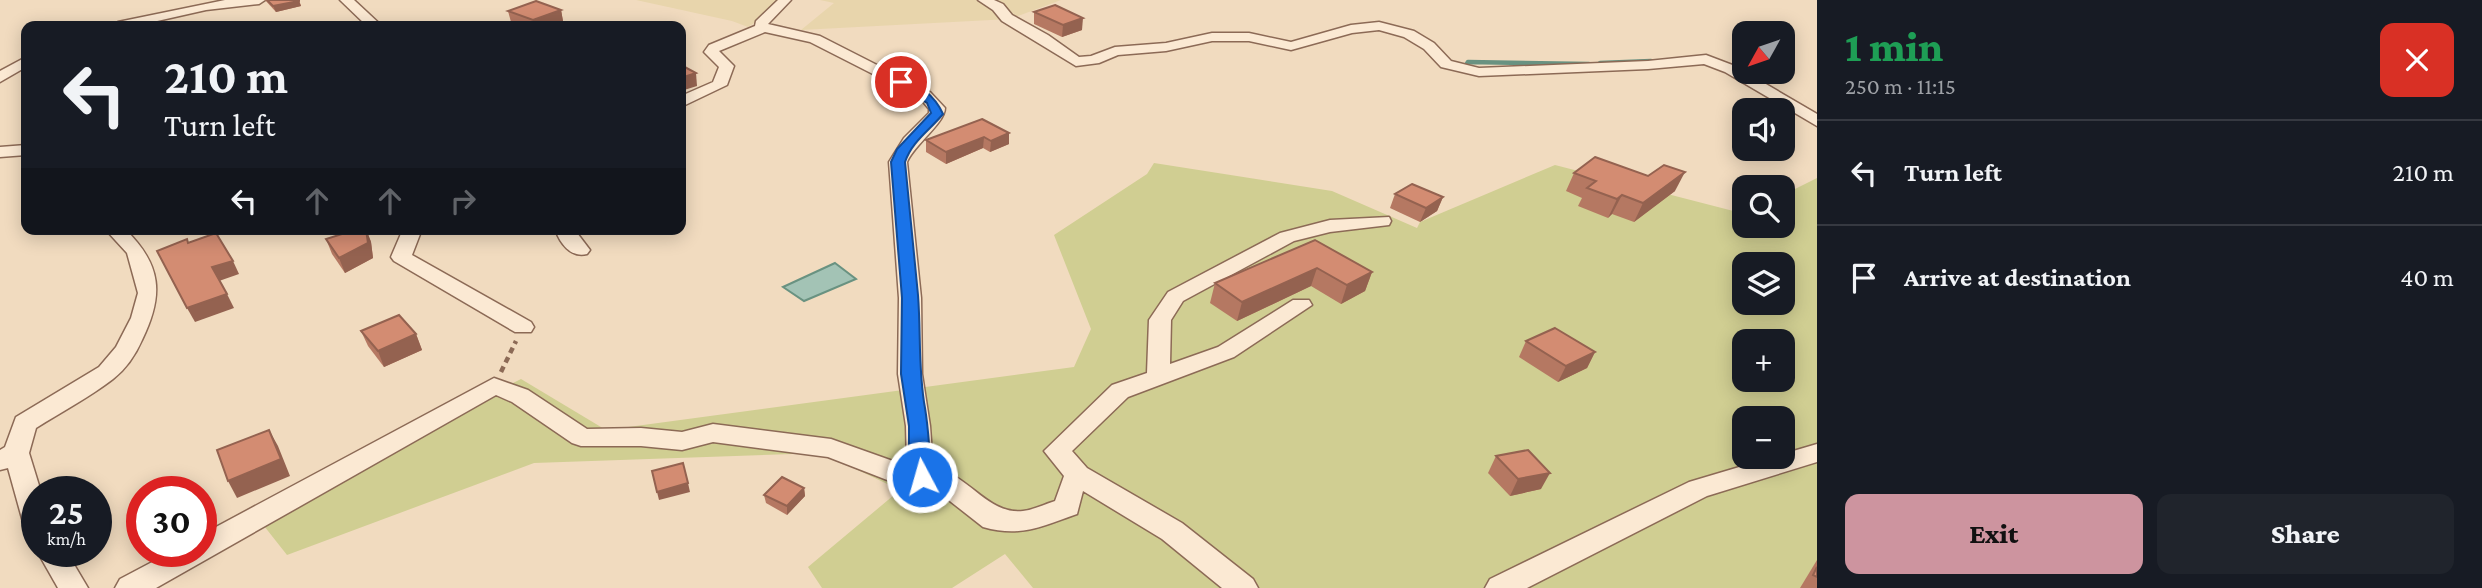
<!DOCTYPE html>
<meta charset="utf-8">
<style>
:root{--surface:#171b24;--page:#20242c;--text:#f1f3f6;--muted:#9ea1a6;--line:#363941;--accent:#cd949f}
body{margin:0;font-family:"Crimson Pro",serif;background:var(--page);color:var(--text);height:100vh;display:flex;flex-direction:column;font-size:26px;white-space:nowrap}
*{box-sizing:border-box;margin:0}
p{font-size:23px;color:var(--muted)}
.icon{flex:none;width:38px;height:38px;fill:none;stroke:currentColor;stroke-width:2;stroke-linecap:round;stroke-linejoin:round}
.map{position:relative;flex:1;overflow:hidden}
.details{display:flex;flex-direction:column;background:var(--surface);width:665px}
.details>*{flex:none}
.guide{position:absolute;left:21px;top:21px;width:665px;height:214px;border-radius:14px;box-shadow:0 4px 18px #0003;background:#171b24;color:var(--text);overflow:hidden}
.needle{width:46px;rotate:230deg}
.fabs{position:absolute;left:1732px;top:21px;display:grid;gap:14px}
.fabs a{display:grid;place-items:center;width:63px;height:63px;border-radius:14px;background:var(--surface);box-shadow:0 4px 18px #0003;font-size:35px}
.speed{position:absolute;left:21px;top:476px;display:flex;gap:14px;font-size:35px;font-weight:700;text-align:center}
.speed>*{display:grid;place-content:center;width:91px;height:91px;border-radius:50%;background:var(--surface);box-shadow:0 4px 18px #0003;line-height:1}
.speed small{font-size:18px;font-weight:400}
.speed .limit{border:10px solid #d22;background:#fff;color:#111}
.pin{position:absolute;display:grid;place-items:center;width:60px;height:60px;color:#fff;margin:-30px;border:4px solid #fff;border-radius:50%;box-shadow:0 2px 7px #0007}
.me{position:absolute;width:77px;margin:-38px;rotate:354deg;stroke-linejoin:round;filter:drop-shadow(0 0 5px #0008)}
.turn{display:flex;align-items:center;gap:24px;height:147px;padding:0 28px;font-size:32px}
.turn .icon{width:91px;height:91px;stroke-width:2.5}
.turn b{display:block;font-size:49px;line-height:60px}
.lanes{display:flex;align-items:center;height:66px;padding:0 28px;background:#0003;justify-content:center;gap:35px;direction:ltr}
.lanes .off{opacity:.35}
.round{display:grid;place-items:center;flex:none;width:74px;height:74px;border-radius:14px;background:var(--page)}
.overview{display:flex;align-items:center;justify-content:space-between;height:119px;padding:0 28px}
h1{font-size:42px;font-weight:800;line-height:52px;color:#1e9e55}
.button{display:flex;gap:14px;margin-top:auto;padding:14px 28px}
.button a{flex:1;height:80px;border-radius:14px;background:var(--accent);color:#111;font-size:28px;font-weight:800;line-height:80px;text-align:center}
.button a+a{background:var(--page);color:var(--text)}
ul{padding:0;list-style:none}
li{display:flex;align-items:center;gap:21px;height:105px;padding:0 28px;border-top:2px solid var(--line)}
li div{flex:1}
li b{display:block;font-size:26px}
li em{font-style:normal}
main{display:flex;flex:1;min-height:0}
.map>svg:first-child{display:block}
.farmland{fill:#e8d5ac}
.green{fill:#d0ce92;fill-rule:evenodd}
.water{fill:#a3c3b5;stroke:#699281;stroke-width:2}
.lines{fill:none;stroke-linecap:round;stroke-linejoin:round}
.stream{stroke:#699281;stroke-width:4.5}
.minor-casing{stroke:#8c6a56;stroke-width:3}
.path{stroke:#8c6a56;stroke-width:4.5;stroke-dasharray:6 4.5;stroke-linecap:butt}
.minor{fill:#fbe9d3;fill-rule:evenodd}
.wall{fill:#b57862}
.shaded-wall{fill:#946250}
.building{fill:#d38c72;stroke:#946250;stroke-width:2}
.route{fill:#1a73e8;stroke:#114b97;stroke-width:2}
</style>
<main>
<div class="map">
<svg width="1817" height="588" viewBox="0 0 1817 588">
<rect width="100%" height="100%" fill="#f1dbbf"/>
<g class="farmland">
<path d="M636 0H789L748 27 732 21Z"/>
<path d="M820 0H1061L1010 19 801 30 834 3Z"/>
</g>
<path class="green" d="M1154 163 1332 191 1417 228 1420 222 1555 165 1745 214V226H1783V195L1817 178V588H1033L1005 554 952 588H822L808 567 900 490 822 453 534 463 287 555 253 512 521 379 606 430 1074 367 1091 329 1054 235 1147 174ZM1745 264H1783V303H1745ZM1745 341H1783V380H1745ZM1745 418H1783V457H1745Z"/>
<path class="water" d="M835 263 856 279 804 301 783 287Z"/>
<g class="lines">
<g class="stream">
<path d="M1600 63 1651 61"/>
<path d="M1465 67 1468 62 1589 64"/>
</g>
<defs>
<g id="minor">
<path d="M225 0H265L259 4 206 10 135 26H111L118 22Z"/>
<path d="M340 0H354L382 26H367Z"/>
<path d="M778 0H791L768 24 820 36 930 92 945 108C945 123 914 145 907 162L921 298 922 374 930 426 933 468C968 473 987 515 1023 511 1033 510 1045 504 1055 501L1064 476 1044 451 1112 385 1147 373 1149 320 1168 292 1280 233 1330 220 1389 217 1391 221 1389 225 1330 232 1294 241 1183 301 1171 320 1170 364 1218 347 1293 300H1309L1312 305 1234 357 1128 397 1072 451 1087 468 1182 523 1253 579 1258 588H1222L1162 539 1083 491 1077 514C1042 526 1021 538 983 527L932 487 900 485 828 457 713 442 682 450 641 446H581L572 443 512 402 496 395 156 588H115L120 579 173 551H201V535L494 378 528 390 587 429 641 428 682 432 713 424 831 439 907 466 906 426 898 374 899 298 889 162 904 138 929 113V109L920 98 810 42 765 32 719 51 734 66 727 85 681 107V96L713 82 719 67 704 52 709 45 755 26 756 21Z"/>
<path d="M978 0H994L1003 4 1012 15 1048 35 1079 57 1091 56 1115 47 1166 43 1212 33H1249L1291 42 1351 25 1379 22 1414 31 1434 43 1451 61 1479 68 1648 61 1706 55 1735 66 1817 114V126L1725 72 1704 64 1648 69 1479 76 1441 67 1424 49 1404 37 1379 30 1352 33 1291 50 1249 41H1212L1166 51 1118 55 1099 63 1076 66 1002 21 993 10Z"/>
<path d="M26 57V67L0 82V71Z"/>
<path d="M26 145V155L0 157V147Z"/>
<path d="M105 229H125C162 265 164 295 142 340 136 354 126 369 113 379 90 397 61 412 36 428L29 453 41 492H37V533L27 530 23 522 8 468 0 470V450L5 447 16 417 99 367 116 347 131 318 138 293 127 253Z"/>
<path d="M403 229H422L412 255 531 322 534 327 531 332H515L394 261 391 257Z"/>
<path d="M555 229H574L590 250 587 254C570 258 560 243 555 229Z"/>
<path d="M1817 444V462L1707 496 1527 588H1485L1490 579 1689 482 1773 457H1783V454Z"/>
<path d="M37 551H66L88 588H58Z"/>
</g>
</defs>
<use href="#minor" class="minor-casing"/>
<path class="path" d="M501 372 516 341"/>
<use href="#minor" class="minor"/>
</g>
<g class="wall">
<path d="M265 0H299L301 6 276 12Z"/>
<path d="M561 10 563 21 550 26H521L511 22 508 11Z"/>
<path d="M1034 12 1082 30 1062 37 1034 24Z"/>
<path d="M982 119 1009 144 990 152 983 148 946 164 926 152V140Z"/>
<path d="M1574 173 1675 191 1634 222 1612 214 1608 218 1578 206 1582 198 1566 191Z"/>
<path d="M1395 194 1443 197 1437 211 1420 222 1390 208Z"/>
<path d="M366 229 371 242 373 258 345 273 332 254 326 239Z"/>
<path d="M1315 240 1372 272 1365 291 1341 304 1311 286 1237 321 1210 303 1215 283Z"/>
<path d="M361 331 416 334 422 350 384 367 368 346Z"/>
<path d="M1526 341 1595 352 1587 368 1558 382 1519 357Z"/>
<path d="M1496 456 1541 489 1510 496 1488 473Z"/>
<path d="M804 488 805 496 787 515 766 503 764 495Z"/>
<path d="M1817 560V588H1800Z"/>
</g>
<g class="shaded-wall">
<path d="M299 1 301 6 276 12 273 6Z"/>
<path d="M561 10 563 21 550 26H534L533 20Z"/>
<path d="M1083 18 1082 30 1062 37 1063 25Z"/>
<path d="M696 73 697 86 681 91V78Z"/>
<path d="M1009 133V144L990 152 991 141Z"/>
<path d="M984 137 983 148 946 164V152Z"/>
<path d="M1685 172 1675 191 1634 222 1643 203Z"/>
<path d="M1622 195 1612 214 1608 218 1617 199Z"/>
<path d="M1443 197 1437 211 1420 222 1426 208Z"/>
<path d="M366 229 371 242 373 258 345 273 339 258Z"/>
<path d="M233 261 239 274 219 281 212 267Z"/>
<path d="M1317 268 1311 286 1237 321 1242 302Z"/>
<path d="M1372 272 1365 291 1341 304 1347 285Z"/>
<path d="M227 294 234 308 195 322 187 308Z"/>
<path d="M416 334 422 350 384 367 378 351Z"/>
<path d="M1595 352 1587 368 1558 382 1566 366Z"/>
<path d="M269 430 278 446 290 476 237 498 228 481Z"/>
<path d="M1550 473 1541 489 1510 496 1518 479Z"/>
<path d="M688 483 690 492 659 500 657 492Z"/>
<path d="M804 488 805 496 787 515V506Z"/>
</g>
<g class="building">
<path d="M267 0H299V1L273 6Z"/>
<path d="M536 1 561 10 533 20 508 11Z"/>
<path d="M1055 5 1083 18 1063 25 1034 12Z"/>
<path d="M681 65 696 73 681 78Z"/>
<path d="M982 119 1009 133 991 141 984 137 946 152 926 140Z"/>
<path d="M1595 157 1648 176 1664 165 1685 172 1643 203 1622 195 1617 199 1587 188 1596 181 1574 173Z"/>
<path d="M1412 184 1443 197 1426 208 1395 194Z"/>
<path d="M358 229H366L368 243 339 258 326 239Z"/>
<path d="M216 233 233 261 212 267 227 294 187 308 157 251 187 239 188 243Z"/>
<path d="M1315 240 1372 272 1347 285 1317 268 1242 302 1215 283Z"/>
<path d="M399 315 416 334 378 351 361 331Z"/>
<path d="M1555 328 1595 352 1566 366 1526 341Z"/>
<path d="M269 430 281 459 228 481 217 450Z"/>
<path d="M1528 450 1550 473 1518 479 1496 456Z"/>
<path d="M683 463 688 483 657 492 652 471Z"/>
<path d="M782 477 804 488 787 506 764 495Z"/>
<path d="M1817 567V577L1813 575Z"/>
</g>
<path class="route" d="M897 80C916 78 936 98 943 114 930 130 912 141 905 162 909 206 914 251 918 295 921 333 918 370 925 408 927 420 933 474 929 482L922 484 915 482 909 454V426L901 374 902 298 891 162 897 149 931 113 927 103 897 85Z"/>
</svg>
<div class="fabs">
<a><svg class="needle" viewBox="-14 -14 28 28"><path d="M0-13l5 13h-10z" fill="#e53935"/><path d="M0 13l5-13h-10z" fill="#9ea1a6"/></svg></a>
<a><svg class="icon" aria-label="sound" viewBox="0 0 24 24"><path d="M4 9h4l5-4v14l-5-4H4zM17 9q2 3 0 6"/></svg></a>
<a><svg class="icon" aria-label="search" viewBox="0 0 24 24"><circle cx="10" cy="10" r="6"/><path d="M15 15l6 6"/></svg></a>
<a><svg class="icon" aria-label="layers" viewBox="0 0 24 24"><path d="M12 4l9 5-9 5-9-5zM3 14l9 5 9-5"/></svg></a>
<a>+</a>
<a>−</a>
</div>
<div class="speed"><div>25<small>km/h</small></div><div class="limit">30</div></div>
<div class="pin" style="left:901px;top:82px;background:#d93025"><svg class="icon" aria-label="arrive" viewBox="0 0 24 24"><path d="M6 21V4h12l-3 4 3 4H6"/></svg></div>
<svg class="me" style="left:922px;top:477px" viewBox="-20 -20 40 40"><circle r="17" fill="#1a73e8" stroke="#fff" stroke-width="3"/><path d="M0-11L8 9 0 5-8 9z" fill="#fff"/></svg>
<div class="guide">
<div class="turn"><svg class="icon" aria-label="left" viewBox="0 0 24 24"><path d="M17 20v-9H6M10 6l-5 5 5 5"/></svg><div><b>210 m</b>Turn left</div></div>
<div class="lanes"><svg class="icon" aria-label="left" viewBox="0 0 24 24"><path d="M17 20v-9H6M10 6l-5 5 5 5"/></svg><svg class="icon off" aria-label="ahead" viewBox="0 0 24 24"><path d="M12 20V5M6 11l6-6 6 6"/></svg><svg class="icon off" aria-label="ahead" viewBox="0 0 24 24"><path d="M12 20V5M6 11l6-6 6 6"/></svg><svg class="icon off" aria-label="right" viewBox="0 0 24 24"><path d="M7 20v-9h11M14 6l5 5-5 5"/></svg></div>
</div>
</div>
<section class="details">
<div class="overview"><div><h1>1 min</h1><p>250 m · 11:15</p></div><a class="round" style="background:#d93025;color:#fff"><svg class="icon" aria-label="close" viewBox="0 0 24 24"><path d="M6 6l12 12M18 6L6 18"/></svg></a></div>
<ul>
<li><svg class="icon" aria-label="left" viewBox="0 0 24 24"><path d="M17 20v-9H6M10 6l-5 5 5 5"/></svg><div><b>Turn left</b></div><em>210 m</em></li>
<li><svg class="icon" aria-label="arrive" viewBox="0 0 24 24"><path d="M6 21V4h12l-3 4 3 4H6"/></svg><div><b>Arrive at destination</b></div><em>40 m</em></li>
</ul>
<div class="button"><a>Exit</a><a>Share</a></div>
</section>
</main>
